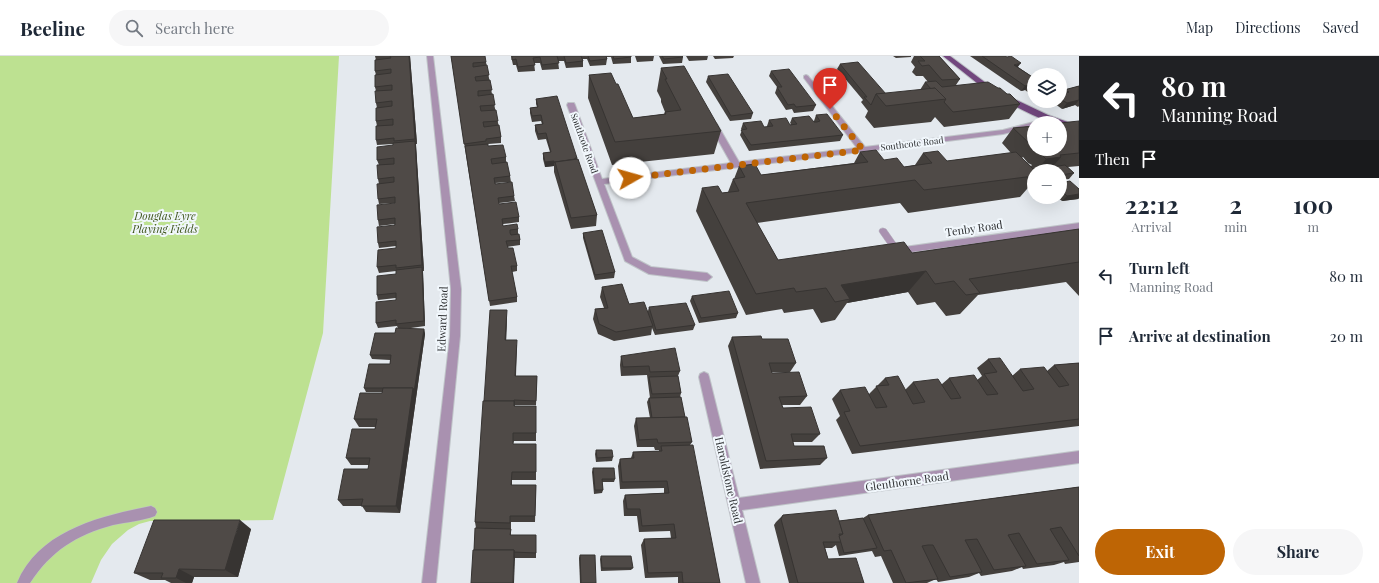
<!DOCTYPE html>
<meta charset="utf-8">
<style>
:root{--surface:#fff;--page:#f6f6f7;--text:#1f2937;--muted:#747a83;--line:#e0e1e3;--accent:#be6505}
body{margin:0;font-family:"Playfair Display",serif;background:var(--page);color:var(--text);height:100vh;display:flex;flex-direction:column;font-size:15px;white-space:nowrap}
*{box-sizing:border-box;margin:0}
p{font-size:13px;color:var(--muted)}
.icon{flex:none;width:22px;height:22px;fill:none;stroke:currentColor;stroke-width:2;stroke-linecap:round;stroke-linejoin:round}
.map{position:relative;flex:1;overflow:hidden}
.sheet{display:flex;flex-direction:column;background:var(--surface);width:300px}
.sheet>*{flex:none}
.guide{background:#202124;color:#fff;overflow:hidden}
.tools{position:absolute;left:1027px;top:12px;display:grid;gap:8px}
.tools a{display:grid;place-items:center;width:40px;height:40px;border-radius:50%;background:var(--surface);box-shadow:0 4px 16px #0002;font-size:20px}
.pin{position:absolute;display:grid;place-items:center;width:34px;height:34px;color:#fff;margin:-41px -17px;border-radius:50% 50% 50% 0;rotate:-45deg;box-shadow:0 0 4px #0007}
.pin .icon{rotate:45deg}
.me{position:absolute;width:44px;margin:-22px;rotate:83deg;stroke-linejoin:round;filter:drop-shadow(0 0 3px #0008)}
.turn{display:flex;align-items:center;gap:14px;height:84px;padding:0 16px;font-size:18px}
.turn .icon{width:52px;height:52px;stroke-width:2.5}
.turn b{display:block;font-size:28px;line-height:34px}
.then{display:flex;align-items:center;height:38px;padding:0 16px;background:#0003;gap:8px;font-size:15px}
.eta{display:flex;justify-content:space-evenly;align-items:center;height:68px;text-align:center}
.eta b{font-size:24px;font-weight:700;line-height:28px}
.cta{display:flex;gap:8px;margin-top:auto;padding:8px 16px}
.cta a{flex:1;height:46px;border-radius:24px;background:var(--accent);color:#fff;font-size:16px;font-weight:700;line-height:46px;text-align:center}
.cta a+a{background:var(--page);color:var(--text)}
ul{padding:0;list-style:none}
li{display:flex;align-items:center;gap:12px;height:60px;padding:0 16px}
li div{flex:1}
li b{display:block;font-size:15px}
li em{font-style:normal}
header{display:flex;align-items:center;gap:24px;box-sizing:border-box;height:56px;padding:0 20px;background:var(--surface);border-bottom:1px solid var(--line)}
header strong{font-size:19px}
nav{display:flex;gap:22px;margin-inline-start:auto;font-size:14px}
.search{width:280px;height:36px;background:var(--page);display:flex;align-items:center;gap:10px;box-sizing:border-box;padding:0 14px;border-radius:22px;color:var(--muted);font-size:15px}
main{display:flex;flex:1;min-height:0}
.map>svg:first-child{display:block}
.green{fill:#bde191}
.lines{fill:none;stroke-linecap:round;stroke-linejoin:round}
.lane-casing{stroke:#bfc4c8;stroke-width:1}
.street-casing{stroke:#bfc4c8;stroke-width:2}
.primary-casing{stroke:#bfc4c8;stroke-width:2}
.lane{fill:#a991b0;fill-rule:evenodd}
.street{fill:#a991b0;fill-rule:evenodd}
.primary{fill:#72477e;fill-rule:evenodd}
.wall{fill:#44403d;fill-rule:evenodd}
.shaded-wall{fill:#373432}
.building{fill:#4f4a47;stroke:#373432}
.route{stroke:#be6505;stroke-width:7;stroke-dasharray:0 12.6}
.labels{text-anchor:middle;dominant-baseline:central;stroke-width:4;stroke-linejoin:round;paint-order:stroke}
.far-street-label{font-size:9px;fill:#2d2f31;stroke:#f1f7fc}
.park-label{font-size:11px;font-style:italic;fill:#3f561c;stroke:#f1f7fc}
.street-label{font-size:11px;fill:#2d2f31;stroke:#f1f7fc}
</style>
<header>
<strong>Beeline</strong>
<div class="search"><svg class="icon" aria-label="search" viewBox="0 0 24 24"><circle cx="10" cy="10" r="6"/><path d="M15 15l6 6"/></svg>Search here</div>
<nav><a>Map</a><a>Directions</a><a>Saved</a></nav>
</header>
<main>
<div class="map">
<svg width="1079" height="527" viewBox="0 0 1079 527">
<rect width="100%" height="100%" fill="#e4e9ee"/>
<path class="green" d="M0 0H339L323 277 273 464 150 465 139 468 128 474 112 488 101 504 91 527H0Z"/>
<g class="lines">
<defs>
<g id="lane">
<path d="M883 172 886 173 900 193 901 195 900 197H894L880 177 879 175 880 173Z"/>
<path d="M151 450 155 452 157 456 155 460C142 465 127 466 113 469 76 479 51 495 30 527H17C39 474 101 460 151 450Z"/>
</g>
<g id="street">
<path d="M427 0H433L461 233 460 280 436 527H422L450 280 451 233Z"/>
<path d="M806 19 808 20 865 91 1003 74 1034 66 1037 67H1034V70L1003 78 604 128 632 201 651 211 707 217 712 221 707 225 649 218 625 205 567 49 568 47H574L575 49 602 123 731 107 709 68 713 66 717 68 739 106 857 92 804 22V20Z"/>
<path d="M1079 167V173L897 198 892 195 897 192Z"/>
<path d="M704 316 708 318 709 321 739 442 1079 395V407L742 454 760 527H746L699 321 700 318Z"/>
</g>
<g id="primary">
<path d="M943 0H950L994 33 990 35H987Z"/>
<path d="M1004 41H1010L1048 59 1079 70V75L1060 69V67C1043 67 1020 52 1004 45Z"/>
</g>
</defs>
<use href="#lane" class="lane-casing"/>
<use href="#street" class="street-casing"/>
<use href="#primary" class="primary-casing"/>
<use href="#lane" class="lane"/>
<use href="#street" class="street"/>
<use href="#primary" class="primary"/>
</g>
<g class="wall">
<path d="M375 0H410L417 88H416L424 215H423L425 270 404 273H424L425 278 400 457 366 456 362 450H343L338 444 368 413 369 409H351L346 402 375 373V371H359L354 363 382 337V336H366L364 332 390 308V304L372 303 370 299 395 277 398 272 397 270 378 272 376 267 396 244V242L378 244 377 239 396 218V215L379 217 377 211 396 192V190L379 192 378 187 395 168 379 170 378 164 395 147 379 148 378 143 379 128 378 123 379 109 377 104 393 89V88L377 89 376 84 377 70 376 65 377 52 376 47V35L375 31 376 19 375 15 376 4Z"/>
<path d="M451 0 486 6 492 38 501 81V87L488 88V90L506 101V106L510 120 511 126 495 127 514 140 515 145 499 147V148L519 161V166L503 168V170L518 173V178L520 184V189L507 191 508 192 517 210V215L512 216 517 241V246L490 250 465 93Z"/>
<path d="M511 0H631V7L613 8 611 1H606L607 3 606 9 590 10 587 3H582L583 5V11L566 12 564 5H558L559 13 542 14 540 7H534L535 15 518 16 516 9H513Z"/>
<path d="M635 0H654L653 5 637 6Z"/>
<path d="M659 0H682L683 1 682 7 663 8Z"/>
<path d="M686 0H708L707 4 689 5Z"/>
<path d="M713 0H734L733 2 715 3Z"/>
<path d="M893 0H911V1L896 2Z"/>
<path d="M914 0H939L960 23 956 29 1007 38 1020 48 1009 63 944 71 935 61 931 66 874 72 865 61 868 55 861 46 863 44 837 13 840 8 886 38 920 34 925 26H928L923 20H916L912 16 915 11 911 6Z"/>
<path d="M970 0H1005L1018 11 1034 22V41L1025 34 1021 35Z"/>
<path d="M661 12 721 75 714 98 612 109 588 42 589 19 616 28 633 62 664 58 665 56 661 46V43L657 35Z"/>
<path d="M771 15 816 49 813 55 794 57 792 53 786 54 775 37 777 31 769 20Z"/>
<path d="M708 20 753 57 751 63 730 65 706 26Z"/>
<path d="M1079 30V50L1078 51 1075 49 1062 53 1051 45 1044 47 1041 45H1060V39L1064 34Z"/>
<path d="M536 43 577 102 597 159 596 170 571 173 554 116V110L545 111 543 103V97L550 96 546 83 538 84 535 75V69L542 68 541 65 532 66 530 57V52L537 51 536 48Z"/>
<path d="M816 59 843 79 840 85 749 95 740 79 742 74 741 73 743 67 764 71H767V70L769 64 790 69 791 68 790 67 792 62 814 66V65Z"/>
<path d="M1079 65V110L1068 111 1074 117 1069 123 1060 124V115H1034V125L1020 141 908 157 900 147 757 167 778 204 912 197 1079 173V240L1066 226 978 239 960 258 946 260 935 246 917 249 908 236 847 247 835 264 821 267 813 253 784 257 782 253 746 259 696 155 702 132 722 137 728 136 733 123H734L739 110 761 119 854 107 860 96 904 111 915 109 923 97 947 105 1011 97 1002 87 1013 72 1034 70V93H1060ZM1023 101 1028 107 1032 109 1031 110 1022 102Z"/>
<path d="M1060 127 1079 133V142L1078 143 1062 145 1057 141H1060Z"/>
<path d="M583 177 615 216 614 222 595 224 583 182Z"/>
<path d="M602 231 629 248 648 255 649 251 695 269 693 274 655 279 652 272 651 279 614 285 598 278 593 263 595 253 604 252 600 241Z"/>
<path d="M692 240 738 257 736 262 699 267 690 245Z"/>
<path d="M507 259 506 284 517 289 516 320H537L536 349H515V350H536V385H514L513 388H536V424H512V429H536L535 466H511V479H536V502H515L474 494 476 472 475 466 484 345Z"/>
<path d="M732 281 762 283 796 307 790 316H772V317L807 340 800 349H782L783 352 820 378 812 386H793L794 390 827 402 820 409 760 413 728 290Z"/>
<path d="M621 300 680 315 678 320 681 337 680 341 685 361 692 386 690 389 720 527H678V521L645 522 641 489 644 483 671 482 670 475 639 476 637 460H624L623 445 625 439 664 437V432L620 433 618 410 620 403 631 402 633 396 659 395V394H655L654 391H637L634 370 636 362H650L647 346 649 342H650L647 319 621 320 620 309Z"/>
<path d="M988 303 1012 320 1020 313 1047 315 1054 309 1079 307V370L852 398 836 364 840 360 832 343 840 334 869 338 885 322 905 334 913 326 942 328 949 322 977 324 982 320 977 312Z"/>
<path d="M596 394 613 401 612 405 596 406 595 398Z"/>
<path d="M593 412 615 423 614 426H602L603 434 602 437 594 438 592 416Z"/>
<path d="M1079 431V506L1065 508 1064 506 1054 509 1023 513 1022 511 1012 515 981 520 979 517 969 521 938 526 936 523 927 527H893L881 500 875 501 872 495 839 500 836 489 832 492H825L828 503 864 527H789L774 469 776 466 783 459 839 465 863 462 868 459Z"/>
<path d="M251 473 238 521H194L192 527H171L165 524H150L134 517Z"/>
<path d="M580 499 596 527H580L579 502Z"/>
<path d="M601 500 633 512 631 514 601 515 600 503Z"/>
</g>
<g class="shaded-wall">
<path d="M409 0H410L417 88 415 83Z"/>
<path d="M1021 7 1017 12 1014 9Z"/>
<path d="M1029 29 1025 34 1021 35 1025 30Z"/>
<path d="M1079 44 1075 49 1062 53 1067 47Z"/>
<path d="M1045 45H1051L1044 47Z"/>
<path d="M415 85 416 90 424 215 422 209Z"/>
<path d="M1061 101 1049 115 1038 113 1046 103Z"/>
<path d="M554 105V110L545 111V106Z"/>
<path d="M1079 138V142L1078 143 1062 145 1067 140Z"/>
<path d="M422 211 423 217 425 270 424 265Z"/>
<path d="M926 215 908 236 847 247 850 243 841 229Z"/>
<path d="M507 254V259L506 289 505 284Z"/>
<path d="M424 273 425 278 400 457 396 450 413 332Z"/>
<path d="M512 416V436L511 429Z"/>
<path d="M240 464 251 473 238 521 225 514Z"/>
<path d="M514 494 515 502 514 527H513Z"/>
<path d="M179 513 194 521 192 527H186L176 522Z"/>
</g>
<g class="building">
<path d="M390 0H409L415 83 394 85V82L376 84V70L393 69V63L376 65V52L392 50V45L376 47 375 35 392 34V29L375 31V19L391 17V13L375 15V4L391 2Z"/>
<path d="M451 0H485L486 6 473 7V11L487 9 489 19 475 21 476 25 490 24 492 34 478 35V40L493 38 495 49 480 50 481 55 496 54 498 65 483 66 484 71 499 69 501 81 486 83V85L464 88Z"/>
<path d="M512 0H557L559 7 542 9 540 1 533 2 535 9 518 11 516 3 512 4Z"/>
<path d="M564 0H581L583 5 566 7Z"/>
<path d="M588 0H606L607 3 590 5Z"/>
<path d="M613 0H631V1L614 3Z"/>
<path d="M662 0H682L683 1 664 3Z"/>
<path d="M920 0H939L960 23 942 24 929 9 922 10 918 5H925Z"/>
<path d="M982 0H1005L1007 1 1011 0 1021 7 1014 9 1034 22V32L1029 29 1025 30Z"/>
<path d="M858 6 886 38H876L871 49 864 41H867L840 8Z"/>
<path d="M684 10 721 75 615 86 589 19 611 17 616 28H618L633 62 666 58 665 56 681 54 665 23H667L661 12Z"/>
<path d="M789 13 816 49 796 51 794 48 788 49 777 31H782L771 15Z"/>
<path d="M728 18 753 57 731 60 708 20Z"/>
<path d="M936 25 942 31 988 26 998 32H1000L1007 38H1010L1020 48 953 56 944 46 946 43 935 32 931 33 925 26Z"/>
<path d="M1079 30V44L1067 47 1060 43V39L1069 36 1064 34Z"/>
<path d="M935 32 946 43 886 50 876 38Z"/>
<path d="M557 40 577 102H575V103L555 106V107L554 105 545 106 543 97 551 96 546 77 538 78 535 69 543 68 541 59 532 60 530 52 538 51 536 43Z"/>
<path d="M827 58 843 79 751 89 741 74 747 73 743 67 761 65 764 71 773 70 769 64 786 62 790 69 797 68 792 62 809 60 814 66H817L820 65 816 59Z"/>
<path d="M1079 65V97L1060 99 1061 101 1046 103 1041 98 1052 96 1043 93H1060V67Z"/>
<path d="M1034 70V87H1029L1013 72Z"/>
<path d="M415 85 422 209 396 212V209L377 211 378 194 396 192V185L378 187 377 171 395 169V162L378 164 377 149 395 147V141L378 143 377 128 394 126V121L378 123 377 109 394 108V102L377 104V91L393 89V87Z"/>
<path d="M488 88V90L503 89 506 101 491 103 492 108 507 106 510 120 494 122 495 128 512 126 514 140 498 142 499 148 516 146 519 161 502 163 503 170 517 168 518 173 510 174V177L511 179 519 178 520 184 506 185 508 192H513L517 210H511L517 241 489 245 465 90Z"/>
<path d="M876 94 884 104 897 102 904 111 932 107 923 97 938 95 947 105 1016 96 1035 115H1034V120L924 134 915 124 746 147 778 204 904 186 912 197 1079 173V206L969 223 980 237 966 239 954 225 935 228 926 215 841 229 850 243 835 246 826 232 796 236 794 232 756 238 702 132 718 130 722 137 739 135 733 123 745 121 739 110 755 108 761 119 868 106 860 96Z"/>
<path d="M578 103 597 159 571 162 555 106Z"/>
<path d="M1065 109 1074 117 1060 119V115H1041L1038 113Z"/>
<path d="M1070 125 1079 133V138L1067 140 1060 133V127Z"/>
<path d="M602 174 615 216 595 219 583 177Z"/>
<path d="M422 211 424 265 396 268V264L376 267V246L396 244V237L377 239V220L396 218V214Z"/>
<path d="M622 228 629 248 644 246 653 270 616 276 599 268 595 253 608 252 602 231Z"/>
<path d="M729 235 738 257 701 262 692 240Z"/>
<path d="M686 247 695 269 656 274 649 251Z"/>
<path d="M490 254H507L505 284H517L515 320H537L536 345 514 344V349V345H484Z"/>
<path d="M396 272 424 273 414 336 413 332H364L369 308H390L391 299H370L375 277H395Z"/>
<path d="M761 280 762 283H788L796 307H769L772 317 799 316 807 340 779 341 783 352 811 351 820 378H791L794 390H824L827 402 766 405 732 281Z"/>
<path d="M675 292 680 315 650 316 649 310 623 311 621 300Z"/>
<path d="M1000 302 1023 335 1034 333 1020 313 1044 311 1059 331 1069 329 1054 309 1079 307V363L860 390 844 356 850 355 840 334 865 331 876 352 887 351 876 330 889 329 885 322 898 320 913 348 925 346 913 326 938 323 951 343 961 342 949 322 974 319 987 339 998 338 984 318 997 316 988 303Z"/>
<path d="M678 320 681 337 652 338 649 321Z"/>
<path d="M383 332H413L396 450H361L363 443 338 444 344 413H368L370 402H346L352 373H375L377 363H354L360 337H382Z"/>
<path d="M681 341 685 361 652 362 649 342Z"/>
<path d="M483 345H514V350H536V377H513V388H536V416H512L511 429H536L535 460H510V467L475 466Z"/>
<path d="M687 361 692 386 658 387 657 383 639 384 636 362Z"/>
<path d="M693 389 720 527H683L682 516 648 517 644 483 676 482 674 468 642 470 640 453H627L625 439 669 437 667 425 622 426 620 403 634 402 633 396 662 395 661 390Z"/>
<path d="M596 394H612L613 401 597 402Z"/>
<path d="M593 412H614L615 423H602L603 434H595Z"/>
<path d="M1079 431V500L1061 471 1050 473 1069 504 1037 508 1019 477 1013 478 1008 479 1026 510 994 514 977 483 965 484 982 516 950 521 933 489H928L922 490 938 523 906 527 891 494 884 495 868 459Z"/>
<path d="M836 454 843 478H839L841 486H823L828 503 856 502 864 527H798L781 463 783 459Z"/>
<path d="M863 462 877 492 844 497 839 480 843 478 839 465Z"/>
<path d="M154 464H240L225 514 179 513 176 522H161L163 517H134Z"/>
<path d="M475 472 511 473 510 479H536V497L514 496V494H474Z"/>
<path d="M473 494H514L513 527H471Z"/>
<path d="M580 499H595L596 527H581Z"/>
<path d="M601 500H631L633 512H602Z"/>
</g>
<g class="lines">
<path class="route" d="M630 122 863 94 830 53"/>
</g>
<g class="labels">
<g class="far-street-label">
<text transform="translate(585 87) rotate(70)">Southcote Road</text>
<text transform="translate(912 87) rotate(-7)">Southcote Road</text>
</g>
<g class="park-label">
<text x="165" y="159">Douglas Eyre<tspan x="165" dy="13">Playing Fields</tspan></text>
</g>
<g class="street-label">
<text transform="translate(974 172) rotate(-8)">Tenby Road</text>
<text transform="translate(442 263) rotate(-88)">Edward Road</text>
<text transform="translate(729 424) rotate(77)">Haroldstone Road</text>
<text transform="translate(907 425) rotate(-8)">Glenthorne Road</text>
</g>
</g>
</svg>
<div class="tools">
<a><svg class="icon" aria-label="layers" viewBox="0 0 24 24"><path d="M12 4l9 5-9 5-9-5zM3 14l9 5 9-5"/></svg></a>
<a>+</a>
<a>−</a>
</div>
<div class="pin" style="left:830px;top:53px;background:#d93025"><svg class="icon" aria-label="arrive" viewBox="0 0 24 24"><path d="M6 21V4h12l-3 4 3 4H6"/></svg></div>
<svg class="me" style="left:630px;top:122px" viewBox="-20 -20 40 40"><circle r="19" fill="#fff"/><path d="M0-13L10 11 0 6-10 11z" fill="#be6505"/></svg>
</div>
<section class="sheet">
<div class="guide">
<div class="turn"><svg class="icon" aria-label="left" viewBox="0 0 24 24"><path d="M17 20v-9H6M10 6l-5 5 5 5"/></svg><div><b>80 m</b>Manning Road</div></div>
<div class="then">Then<svg class="icon" aria-label="arrive" viewBox="0 0 24 24"><path d="M6 21V4h12l-3 4 3 4H6"/></svg></div>
</div>
<div class="eta">
<div><b>22:12</b><p>Arrival</p></div>
<div><b>2</b><p>min</p></div>
<div><b>100</b><p>m</p></div>
</div>
<ul>
<li><svg class="icon" aria-label="left" viewBox="0 0 24 24"><path d="M17 20v-9H6M10 6l-5 5 5 5"/></svg><div><b>Turn left</b><p>Manning Road</p></div><em>80 m</em></li>
<li><svg class="icon" aria-label="arrive" viewBox="0 0 24 24"><path d="M6 21V4h12l-3 4 3 4H6"/></svg><div><b>Arrive at destination</b></div><em>20 m</em></li>
</ul>
<div class="cta"><a>Exit</a><a>Share</a></div>
</section>
</main>
